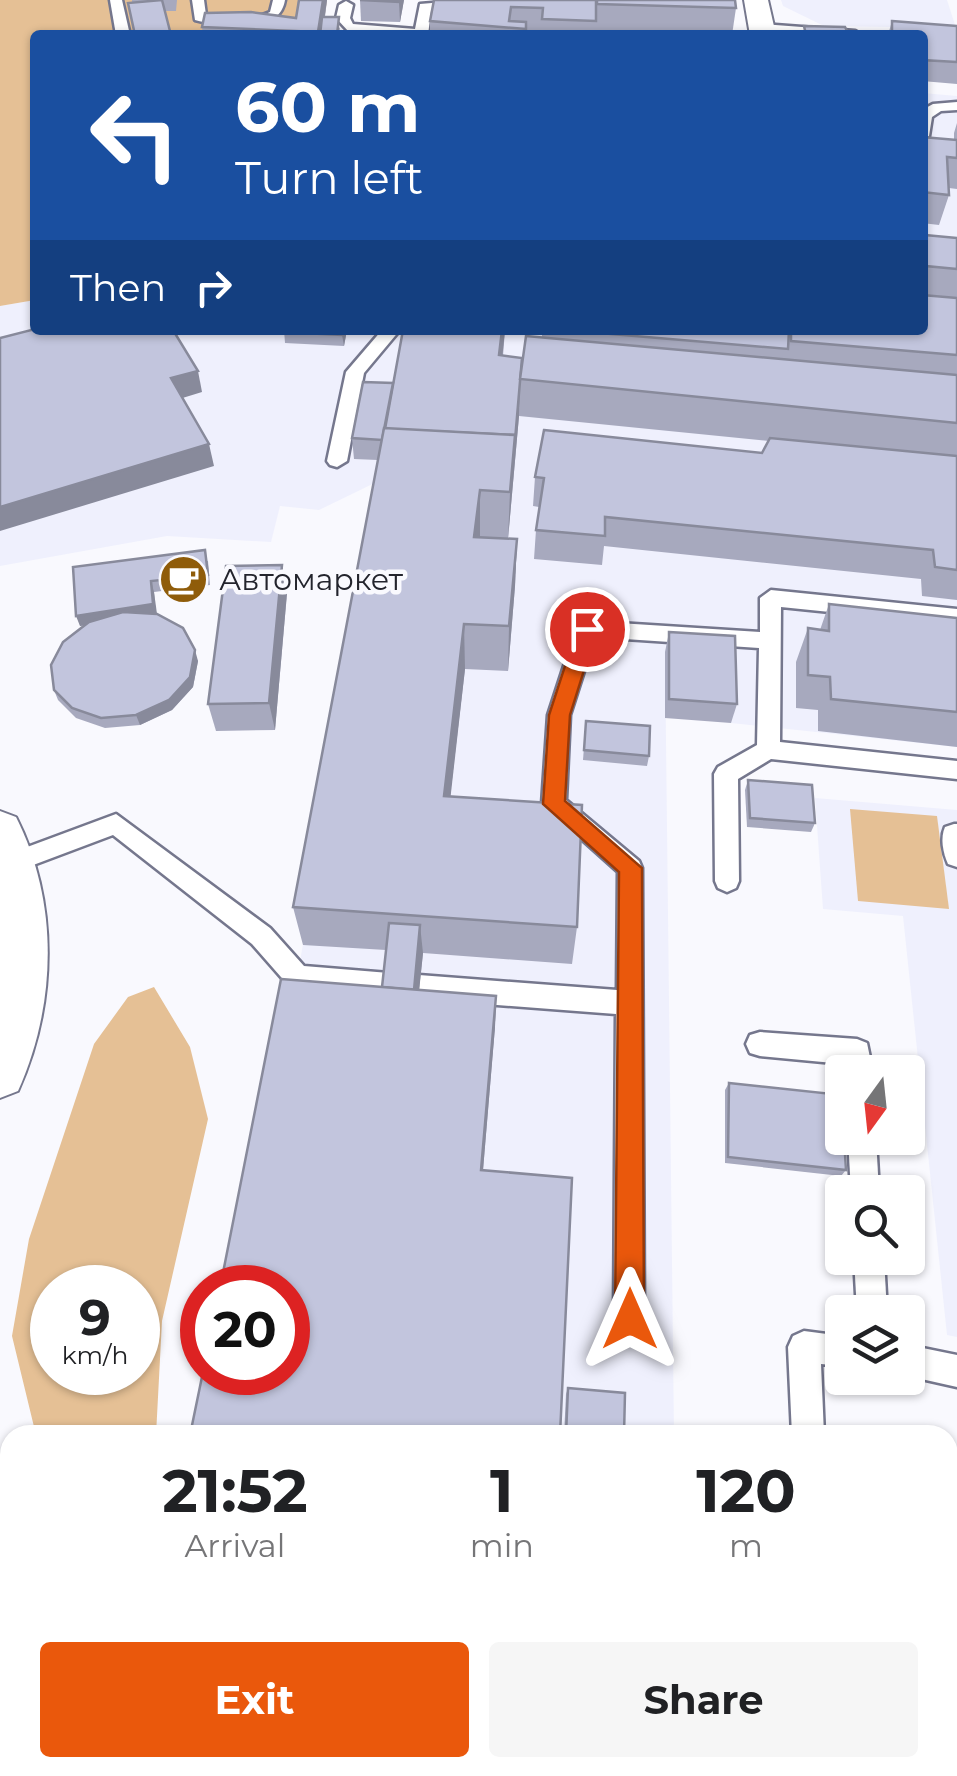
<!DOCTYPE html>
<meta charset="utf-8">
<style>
:root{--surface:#fff;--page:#f6f6f6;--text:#202124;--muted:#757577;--accent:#ea580c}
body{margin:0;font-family:Montserrat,sans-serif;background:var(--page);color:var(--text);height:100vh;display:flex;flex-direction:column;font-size:38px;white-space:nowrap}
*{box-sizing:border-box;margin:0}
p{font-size:32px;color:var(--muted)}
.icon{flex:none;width:55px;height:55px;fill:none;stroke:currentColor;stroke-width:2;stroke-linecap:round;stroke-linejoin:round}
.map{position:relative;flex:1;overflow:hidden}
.details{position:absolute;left:0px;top:1425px;width:958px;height:352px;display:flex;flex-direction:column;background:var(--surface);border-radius:30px 30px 0 0;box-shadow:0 2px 8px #0004}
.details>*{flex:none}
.top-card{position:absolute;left:30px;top:30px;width:898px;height:305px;border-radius:10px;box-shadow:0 2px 8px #0004;background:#1a4fa0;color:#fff;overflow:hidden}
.needle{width:65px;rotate:195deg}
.controls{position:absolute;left:825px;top:1055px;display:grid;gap:20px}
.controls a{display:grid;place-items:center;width:100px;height:100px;border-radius:10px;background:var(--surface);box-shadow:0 2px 8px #0004;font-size:50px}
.speed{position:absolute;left:30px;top:1265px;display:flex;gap:20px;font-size:50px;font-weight:700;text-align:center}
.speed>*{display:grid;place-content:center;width:130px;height:130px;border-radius:50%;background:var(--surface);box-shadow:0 2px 8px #0004;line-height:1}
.speed small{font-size:25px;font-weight:400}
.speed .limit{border:15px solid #d22;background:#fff;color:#111}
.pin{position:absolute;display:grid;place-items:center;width:85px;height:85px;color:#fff;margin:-42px;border:5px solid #fff;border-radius:50%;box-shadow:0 2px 10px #0007}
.me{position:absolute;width:110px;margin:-55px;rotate:0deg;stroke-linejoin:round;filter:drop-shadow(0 0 8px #0008)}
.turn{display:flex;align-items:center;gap:35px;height:210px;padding:0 40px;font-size:45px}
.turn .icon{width:130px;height:130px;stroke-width:2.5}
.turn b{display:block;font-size:70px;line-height:85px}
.then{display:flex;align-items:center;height:95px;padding:0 40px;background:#0003;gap:20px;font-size:38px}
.eta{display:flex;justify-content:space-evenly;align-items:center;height:170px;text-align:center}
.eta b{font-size:60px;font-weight:700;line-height:70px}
.cta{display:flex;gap:20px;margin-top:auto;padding:20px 40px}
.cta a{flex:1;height:115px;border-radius:10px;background:var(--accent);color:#fff;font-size:40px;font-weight:700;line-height:115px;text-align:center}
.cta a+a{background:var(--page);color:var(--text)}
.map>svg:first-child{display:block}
.built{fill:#eff0fd}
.green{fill:#e5c095;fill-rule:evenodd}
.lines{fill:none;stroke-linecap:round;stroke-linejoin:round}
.service-casing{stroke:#75778d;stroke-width:5}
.minor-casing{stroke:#75778d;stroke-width:4}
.service{fill:#fff;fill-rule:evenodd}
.minor{fill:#fff;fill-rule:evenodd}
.wall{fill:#a7a9be}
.shaded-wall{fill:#888a9b}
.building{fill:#c2c5dd;stroke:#888a9b;stroke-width:2.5}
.route{fill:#ea580c;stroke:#983908;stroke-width:2.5}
.labels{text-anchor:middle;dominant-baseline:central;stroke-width:9;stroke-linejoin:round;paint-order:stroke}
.poi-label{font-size:30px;fill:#23242d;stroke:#f9f9fe;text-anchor:start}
</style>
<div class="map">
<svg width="957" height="1776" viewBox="0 0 957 1776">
<rect width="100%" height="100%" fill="#f9f9fe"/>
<g class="built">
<path d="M781 0H947L956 28 824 26 783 6Z"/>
<path d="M923 93 957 96V747L731 723 665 653 674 1435H210L288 1372 291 1011 387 477 319 510 280 506 271 542 167 536 0 566V306L35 300V330H922Z"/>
<path d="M815 798 957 810V1337L947 1335 903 916 823 909Z"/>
</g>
<g class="green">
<path d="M0 0H327L322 35H35V300L0 306Z"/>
<path d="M850 809 937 816 949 909 858 901Z"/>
<path d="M154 987 190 1047 208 1119 162 1321 156 1435H36L12 1336 29 1239 94 1044 128 997ZM52 1288H138V1372H52Z"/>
<path d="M948 1476 957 1477V1609L948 1607Z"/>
</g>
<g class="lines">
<defs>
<g id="service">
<path d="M110 0H122L130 35H116Z"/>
<path d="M192 0H204L206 15C227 18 251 21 270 12L273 0H285C279 37 222 27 195 20Z"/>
<path d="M468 0 455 10 431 11 428 35 349 32 336 18 339 5 346 1 353 5 350 18 353 24 415 29 420 4Z"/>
<path d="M762 24 855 31 862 35 757 31V25Z"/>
<path d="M957 102V110L941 111 932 117 929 136 922 140V110L933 104Z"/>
<path d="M382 330H400L364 373 347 461 337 467 330 465 327 461 346 372Z"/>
<path d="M771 590 957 609V625L781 607 780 742 957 761V779L771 759 738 779 739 881 736 888 727 892 718 888 715 881 714 774 718 767 757 745 759 648 595 637 570 715 566 800 639 861 642 868 644 1319 640 1330 629 1334 618 1330 614 1319 616 1014 419 999 410 995 406 987 410 979 419 975 617 990 618 872 542 804 548 715 576 629 587 621 760 632V598Z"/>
<path d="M116 814 270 928 304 966 389 973 398 977 402 985 398 993 389 997 288 985 252 944 113 835 12 873 3 870 0 864 3 856Z"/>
<path d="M954 824H957V867L948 864C943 853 940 838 945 827Z"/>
<path d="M760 1032 857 1039 867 1043 873 1072H845L844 1064 760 1056 750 1053 746 1044 750 1035Z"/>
<path d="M848 1138H876L879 1192H851Z"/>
<path d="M854 1258H884L887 1312H857Z"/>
<path d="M804 1331 842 1336V1366L821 1364 824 1435H792L788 1347 793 1336Z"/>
<path d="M908 1345 957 1355V1387L908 1376Z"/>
<path d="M437 1768H473V1776H435Z"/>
<path d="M806 1768H842L844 1776H806Z"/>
</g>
<g id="minor">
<path d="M744 0H768L776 35H750Z"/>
<path d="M0 811 16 817C59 902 57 1004 18 1091L0 1098Z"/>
</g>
</defs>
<use href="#service" class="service-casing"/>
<use href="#minor" class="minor-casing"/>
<use href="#service" class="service"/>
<use href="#minor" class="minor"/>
</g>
<g class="wall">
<path d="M132 0H177L176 11H165L132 2Z"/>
<path d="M298 0H352H327L325 17 340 28 339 35H203L202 27 296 18Z"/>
<path d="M360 0H404L400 22 361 21Z"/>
<path d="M434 0 736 8 732 35H430V21Z"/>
<path d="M892 21 957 26V84L922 81V35H888Z"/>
<path d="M957 123V189L949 188V195L939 225 922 223V137L954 140V133Z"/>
<path d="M925 235 957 238V600L922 596 921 579 604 546 602 565 534 559 536 530 539 507 533 506 535 477 762 453 769 441 519 416 508 539H517L515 586 508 671 465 669 450 796 577 927 572 964 423 953 419 990 496 996 495 1027 483 1170 560 1435 382 987 386 950 303 945 293 907 378 460 354 459 352 438 393 383 505 330 503 356 522 358 542 337V330H922V243Z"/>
<path d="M284 330H347L344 346 285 343Z"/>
<path d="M208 561 210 585 154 592 156 614 198 661 193 687 172 710 140 725 105 728 76 718 58 700 54 690 85 625 80 626 73 567Z"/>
<path d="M282 565 287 593 275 730 216 731 208 704Z"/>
<path d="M829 604 957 618V747L818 731V710L796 708V662L808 628 820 630Z"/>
<path d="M669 632 737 704 731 723 665 718V652Z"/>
<path d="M586 721 649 756 647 766 583 760Z"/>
<path d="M748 780 815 823 811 832 747 827 745 790Z"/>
<path d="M729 1083 846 1170 841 1176 725 1163V1090Z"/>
<path d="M568 1388 624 1435H564L566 1394Z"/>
<path d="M606 1768H784V1776H605Z"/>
</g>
<g class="shaded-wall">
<path d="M323 0H327L322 35H318Z"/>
<path d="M399 0H404L400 22 399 2Z"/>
<path d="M344 330H347L344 346 342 335Z"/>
<path d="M502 330H505L498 399 499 355Z"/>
<path d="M198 371 202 392 176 400 171 378Z"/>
<path d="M520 379 519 416 508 539 510 492Z"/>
<path d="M209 444 214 466 0 531V507Z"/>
<path d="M480 490V537H474Z"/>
<path d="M517 539 515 586 508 671 509 626Z"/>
<path d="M282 565 287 593 275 730 269 703Z"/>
<path d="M151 581 154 592 157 614 80 626 76 616Z"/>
<path d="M464 624 465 669 446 837 444 796Z"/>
<path d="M195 650 198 661 193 687 172 710 140 725 136 715Z"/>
<path d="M420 925 423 953 416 1021 413 995Z"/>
<path d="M496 996 495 1027 481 1194V1170Z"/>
</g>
<g class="building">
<path d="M162 0 171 35H135L128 3Z"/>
<path d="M299 0H323L318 32 202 27 205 13 251 12 296 18Z"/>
<path d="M360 0H399V2Z"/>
<path d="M434 0H596V21L542 19 543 8 511 7 509 21 526 22V29L430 21Z"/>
<path d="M597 0H735L736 8 597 4Z"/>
<path d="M322 17H339L337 35H320Z"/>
<path d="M892 21 957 26V62L922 60V35H892Z"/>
<path d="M804 26 845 27 849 35H806Z"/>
<path d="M922 137 957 140V158L947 157 949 195 922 192Z"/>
<path d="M925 235 957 238V269L926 266Z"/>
<path d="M922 295 957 298V355L791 341V330H922Z"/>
<path d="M35 329V330H173L198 371 171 378 209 444 0 507V338Z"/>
<path d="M284 330H344L342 335 283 332Z"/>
<path d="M403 330H502L499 355 522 358 515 440V435L385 429Z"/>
<path d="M564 330H789L788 349Z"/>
<path d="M526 336 957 375V423L520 379Z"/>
<path d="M363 382 393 383 382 440 352 438Z"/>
<path d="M384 428 515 435 510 492 480 490 474 537 517 539 509 626 464 624 444 796 582 805 577 927 293 907Z"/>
<path d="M544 430 762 453 770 438 957 456V570L935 567 933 550 605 517V536L536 530 544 478 535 477Z"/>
<path d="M205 550 208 575 151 581 153 604 76 616 73 567Z"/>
<path d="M282 565 269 703 208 704 226 566Z"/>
<path d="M829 604 957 618V712L831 699 830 677 808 675V628L829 631Z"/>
<path d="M123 612 157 614 183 628 195 650 190 677 169 700 136 715 101 718 72 708 54 690 51 665 63 642 89 622Z"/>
<path d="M669 632 735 636 737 704 669 699Z"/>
<path d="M586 721 650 726 649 756 584 750Z"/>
<path d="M748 780 812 785 815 823 750 818Z"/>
<path d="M389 923 420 925 414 990 382 987Z"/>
<path d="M281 979 496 996 481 1170 572 1178 560 1435H190L203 1372H288V1288H220Z"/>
<path d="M729 1083 842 1095V1138H844L846 1170 728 1157Z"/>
<path d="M568 1388 625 1393 624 1435H566Z"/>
<path d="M124 1768H420L419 1776H122Z"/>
<path d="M617 1768H784V1776H616Z"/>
</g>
<path class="route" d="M587 622 597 629 570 715 565 801 642 868 644 1319 639 1329 630 1333 620 1329 615 1319 619 872 543 804 549 715 577 629Z"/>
<defs>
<symbol id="cafe-disc" viewBox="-11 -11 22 22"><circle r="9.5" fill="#8f5c0a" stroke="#f9f9fe"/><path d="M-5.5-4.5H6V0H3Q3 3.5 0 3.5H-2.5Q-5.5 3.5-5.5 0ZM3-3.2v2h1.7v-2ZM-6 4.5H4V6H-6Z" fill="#fff"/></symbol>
</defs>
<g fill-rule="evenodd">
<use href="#cafe-disc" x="156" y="552" width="55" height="55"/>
</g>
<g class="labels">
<g class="poi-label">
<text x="219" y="579">Автомаркет</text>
</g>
</g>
</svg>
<div class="controls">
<a><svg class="needle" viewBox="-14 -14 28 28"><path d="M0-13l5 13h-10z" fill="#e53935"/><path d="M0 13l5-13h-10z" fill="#757577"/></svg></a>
<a><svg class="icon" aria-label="search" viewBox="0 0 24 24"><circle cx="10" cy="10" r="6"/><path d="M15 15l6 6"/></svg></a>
<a><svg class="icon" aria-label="layers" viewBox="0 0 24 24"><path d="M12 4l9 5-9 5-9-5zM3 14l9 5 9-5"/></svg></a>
</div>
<div class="speed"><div>9<small>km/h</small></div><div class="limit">20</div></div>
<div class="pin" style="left:587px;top:629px;background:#d93025"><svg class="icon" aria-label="arrive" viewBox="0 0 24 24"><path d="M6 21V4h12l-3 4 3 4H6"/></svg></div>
<svg class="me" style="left:630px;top:1319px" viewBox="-20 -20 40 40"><path d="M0-17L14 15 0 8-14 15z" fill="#ea580c" stroke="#fff" stroke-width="4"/></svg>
<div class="top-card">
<div class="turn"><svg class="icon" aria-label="left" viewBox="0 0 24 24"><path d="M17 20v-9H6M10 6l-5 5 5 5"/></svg><div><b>60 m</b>Turn left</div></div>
<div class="then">Then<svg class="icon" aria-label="right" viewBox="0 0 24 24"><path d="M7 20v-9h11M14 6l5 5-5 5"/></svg></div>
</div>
<section class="details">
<div class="eta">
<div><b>21:52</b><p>Arrival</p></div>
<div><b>1</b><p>min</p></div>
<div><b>120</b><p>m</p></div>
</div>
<div class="cta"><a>Exit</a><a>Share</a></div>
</section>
</div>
